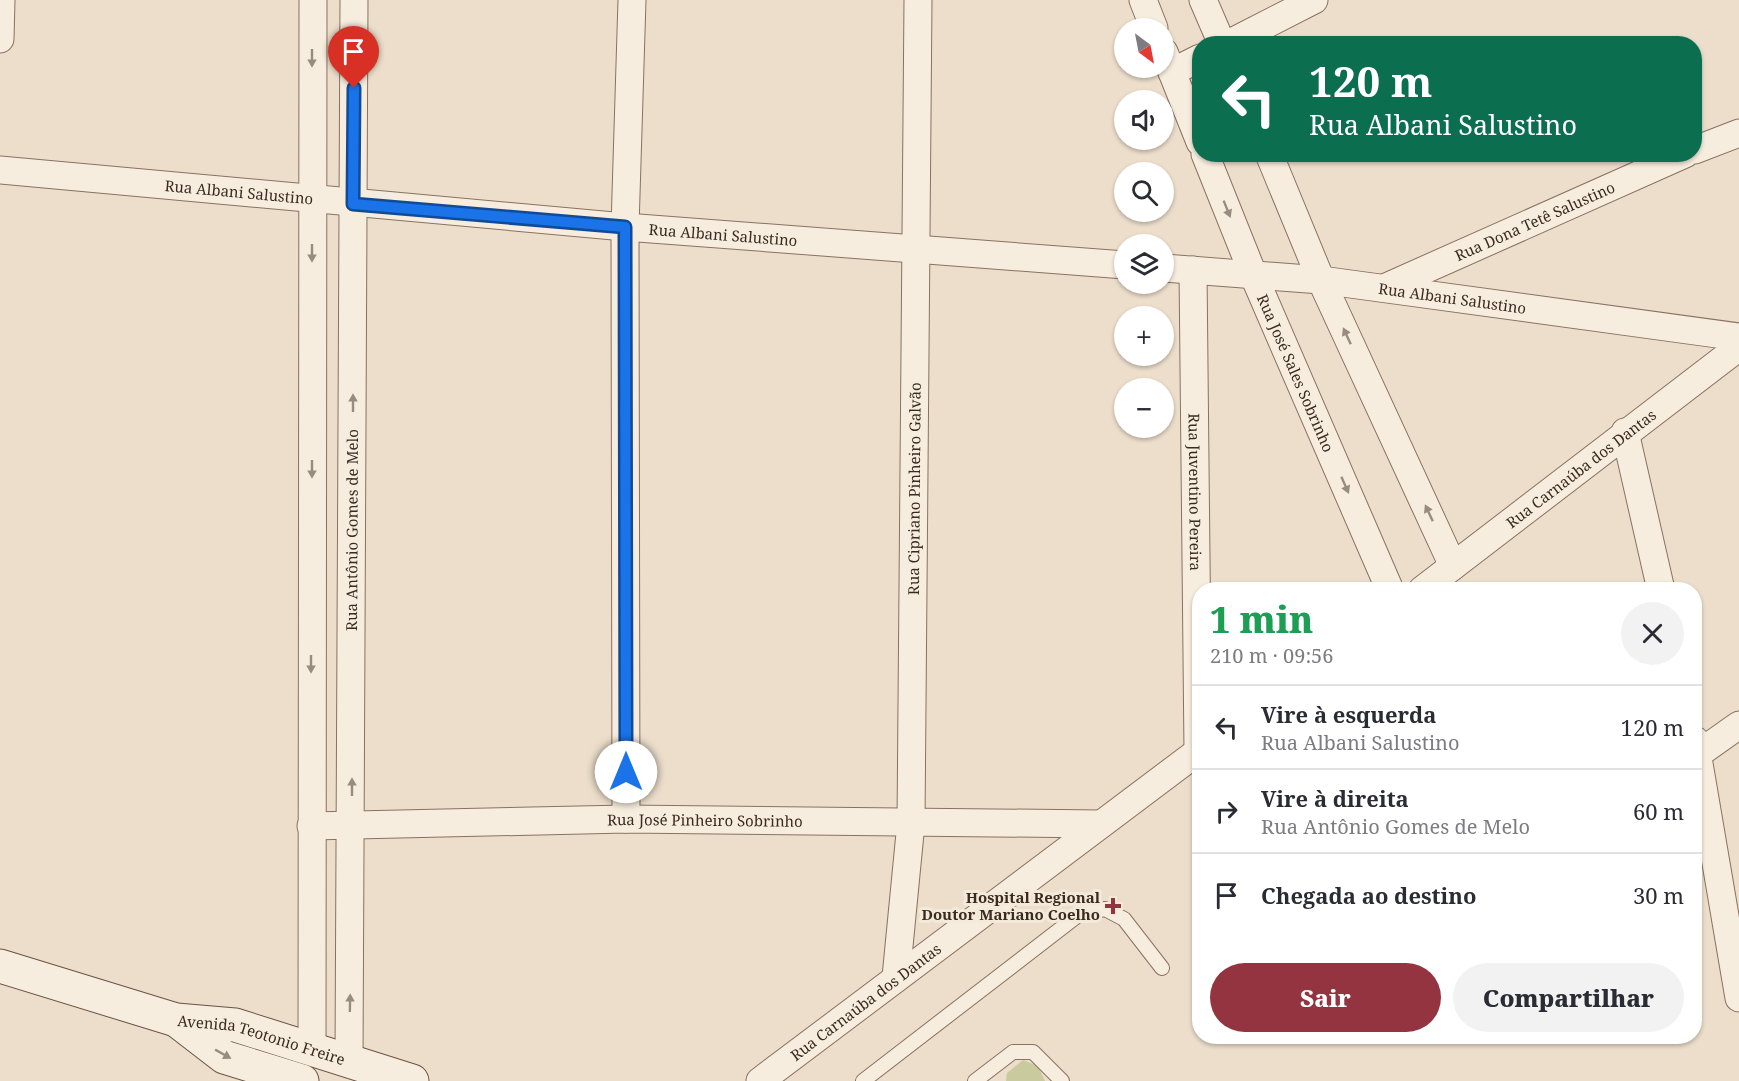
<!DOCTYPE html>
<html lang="pt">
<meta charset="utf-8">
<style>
:root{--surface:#fff;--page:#f2f2f3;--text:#2b2b33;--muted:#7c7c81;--line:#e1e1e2;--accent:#943441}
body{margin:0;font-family:"Noto Serif",serif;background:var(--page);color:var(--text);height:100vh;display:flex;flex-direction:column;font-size:22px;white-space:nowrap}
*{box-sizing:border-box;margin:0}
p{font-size:20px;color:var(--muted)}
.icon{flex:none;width:33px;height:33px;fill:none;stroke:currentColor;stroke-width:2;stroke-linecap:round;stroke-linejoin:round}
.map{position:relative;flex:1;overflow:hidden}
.drawer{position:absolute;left:1192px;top:582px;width:510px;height:462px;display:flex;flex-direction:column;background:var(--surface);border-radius:24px;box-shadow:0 2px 4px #0004}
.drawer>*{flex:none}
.guide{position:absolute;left:1192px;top:36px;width:510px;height:126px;border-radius:24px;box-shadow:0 2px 4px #0004;background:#0b6e4f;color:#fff;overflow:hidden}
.needle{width:39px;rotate:148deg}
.buttons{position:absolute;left:1114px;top:18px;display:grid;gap:12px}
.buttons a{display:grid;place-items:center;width:60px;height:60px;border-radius:50%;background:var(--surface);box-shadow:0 2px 4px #0004;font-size:30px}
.pin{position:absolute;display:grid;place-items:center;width:51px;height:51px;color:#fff;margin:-62px -26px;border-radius:50% 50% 50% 0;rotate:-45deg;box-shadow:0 0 6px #0007}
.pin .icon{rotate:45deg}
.me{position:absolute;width:66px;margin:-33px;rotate:0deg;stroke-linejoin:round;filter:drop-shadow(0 0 4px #0008)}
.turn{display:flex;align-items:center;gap:21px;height:126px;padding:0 18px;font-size:27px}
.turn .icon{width:78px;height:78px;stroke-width:2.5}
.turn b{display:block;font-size:42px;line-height:51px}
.round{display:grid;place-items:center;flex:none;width:63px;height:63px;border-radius:32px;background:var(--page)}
.overview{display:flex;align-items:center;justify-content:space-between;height:102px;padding:0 18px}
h1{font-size:36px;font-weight:800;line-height:45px;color:#1e9e55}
.primary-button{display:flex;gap:12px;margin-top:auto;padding:12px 18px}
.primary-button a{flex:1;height:69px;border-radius:36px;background:var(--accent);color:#fff;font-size:24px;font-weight:800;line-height:69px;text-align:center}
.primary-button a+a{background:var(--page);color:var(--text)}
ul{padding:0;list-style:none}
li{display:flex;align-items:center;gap:18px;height:84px;padding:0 18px;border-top:2px solid var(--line)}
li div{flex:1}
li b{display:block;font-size:22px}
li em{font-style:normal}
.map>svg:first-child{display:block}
.green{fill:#caca9f}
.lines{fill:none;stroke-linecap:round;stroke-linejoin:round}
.service-casing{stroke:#897160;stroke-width:16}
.minor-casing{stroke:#897160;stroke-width:29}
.secondary-casing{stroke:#6b5243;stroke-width:35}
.service{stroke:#f7edde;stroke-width:14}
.minor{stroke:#f7edde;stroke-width:27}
.secondary{stroke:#f7edde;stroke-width:33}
.oneway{fill:#988c80}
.route-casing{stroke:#114b97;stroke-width:15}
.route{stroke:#1a73e8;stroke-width:10}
.poi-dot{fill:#943441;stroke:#f4eada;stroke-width:2}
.labels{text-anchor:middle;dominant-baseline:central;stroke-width:6;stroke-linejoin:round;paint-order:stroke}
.street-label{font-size:15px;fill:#3a2b22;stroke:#f4eada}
.poi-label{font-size:15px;font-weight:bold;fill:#3a2b22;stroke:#f4eada;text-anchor:end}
</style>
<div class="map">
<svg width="1739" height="1081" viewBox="0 0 1739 1081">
<rect width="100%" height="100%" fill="#ecdecb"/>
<path class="green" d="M1023 1060 1038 1066 1045 1081H1006L1007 1073Z"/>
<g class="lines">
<defs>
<g id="service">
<path d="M863 1081 1081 913 1105 909 1124 919 1162 968"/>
<path d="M975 1081 1013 1052H1033L1062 1081"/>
</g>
<g id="minor">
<path d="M1143 0 1154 28"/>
<path d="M1203 0 1222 44"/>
<path d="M0 39 1 0"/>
<path d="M1228 44 1314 0"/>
<path d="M1164 52 1200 142"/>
<path d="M1172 72 1200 58"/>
<path d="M1695 150 1739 133"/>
<path id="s1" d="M1205 154 1253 274 1390 590"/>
<path d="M1269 154 1321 280 1453 566"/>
<path id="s2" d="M0 170 625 227 1125 265"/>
<path id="s3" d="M1164 268 1321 280 1739 337"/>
<path id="s4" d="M1193 270 1198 751"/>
<path id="s5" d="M1384 288 1685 154"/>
<path d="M1625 432 1661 590"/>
<path id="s6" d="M1422 590 1739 347"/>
<path d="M1695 740 1739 998"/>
<path d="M1698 754 1739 725"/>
<path d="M626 819 625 227 632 0"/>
<path id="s7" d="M311 826 626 819 1101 824"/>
<path id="s8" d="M896 977 911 823 918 0"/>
<path d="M312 1050 313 0"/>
<path id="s9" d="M349 1061 354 0"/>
<path id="s10" d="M760 1081 1200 750"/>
</g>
<g id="secondary">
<path id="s11" d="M0 966 176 1020 235 1025 412 1081"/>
<path d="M176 1020 224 1057 302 1081"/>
</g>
</defs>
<use href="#service" class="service-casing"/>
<use href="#minor" class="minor-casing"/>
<use href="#secondary" class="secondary-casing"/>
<use href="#service" class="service"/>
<use href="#minor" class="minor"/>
<use href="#secondary" class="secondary"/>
</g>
<defs><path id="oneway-solid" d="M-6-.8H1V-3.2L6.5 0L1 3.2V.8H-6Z" transform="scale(1.5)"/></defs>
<g class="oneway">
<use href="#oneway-solid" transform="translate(312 58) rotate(90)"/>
<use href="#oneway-solid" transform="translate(1227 209) rotate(68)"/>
<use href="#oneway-solid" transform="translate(312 253) rotate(90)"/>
<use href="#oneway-solid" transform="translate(1347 336) rotate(-115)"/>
<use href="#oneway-solid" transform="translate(353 403) rotate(-90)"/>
<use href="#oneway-solid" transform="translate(312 469) rotate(90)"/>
<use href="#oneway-solid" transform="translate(1345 485) rotate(66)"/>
<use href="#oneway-solid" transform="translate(1429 513) rotate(-115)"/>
<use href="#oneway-solid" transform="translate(311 664) rotate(90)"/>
<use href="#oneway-solid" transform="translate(352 787) rotate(-90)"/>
<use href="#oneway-solid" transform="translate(350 1003) rotate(-89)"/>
<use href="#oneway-solid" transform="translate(223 1054) rotate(29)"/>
</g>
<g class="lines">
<defs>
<path id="route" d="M354 88 353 204 625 227 626 772"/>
</defs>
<use href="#route" class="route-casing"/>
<use href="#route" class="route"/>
</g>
<path class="poi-dot" d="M1110 897h6v6h6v6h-6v6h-6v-6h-6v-6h6z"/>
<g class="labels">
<g class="street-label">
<text stroke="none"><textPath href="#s2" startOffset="240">Rua Albani Salustino</textPath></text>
<text stroke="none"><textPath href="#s5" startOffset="165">Rua Dona Tetê Salustino</textPath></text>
<text stroke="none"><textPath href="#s2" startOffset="726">Rua Albani Salustino</textPath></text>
<text stroke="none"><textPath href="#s3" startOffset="290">Rua Albani Salustino</textPath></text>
<text stroke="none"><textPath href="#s1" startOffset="237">Rua José Sales Sobrinho</textPath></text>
<text stroke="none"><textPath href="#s6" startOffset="200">Rua Carnaúba dos Dantas</textPath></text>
<text stroke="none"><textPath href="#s8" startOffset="489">Rua Cipriano Pinheiro Galvão</textPath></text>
<text stroke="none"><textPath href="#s4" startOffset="222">Rua Juventino Pereira</textPath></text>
<text stroke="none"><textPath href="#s9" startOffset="531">Rua Antônio Gomes de Melo</textPath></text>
<text stroke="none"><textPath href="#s7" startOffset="394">Rua José Pinheiro Sobrinho</textPath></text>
<text stroke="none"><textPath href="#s10" startOffset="132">Rua Carnaúba dos Dantas</textPath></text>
<text stroke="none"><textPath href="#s11" startOffset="272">Avenida Teotonio Freire</textPath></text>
</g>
<g class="poi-label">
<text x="1100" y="897">Hospital Regional<tspan x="1100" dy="17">Doutor Mariano Coelho</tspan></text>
</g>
</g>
</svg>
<div class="buttons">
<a><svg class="needle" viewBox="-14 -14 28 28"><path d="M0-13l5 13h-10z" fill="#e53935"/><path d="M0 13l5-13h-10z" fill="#7c7c81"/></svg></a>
<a><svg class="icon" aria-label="sound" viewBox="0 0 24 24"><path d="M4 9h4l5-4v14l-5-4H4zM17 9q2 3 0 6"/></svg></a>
<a><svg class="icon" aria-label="search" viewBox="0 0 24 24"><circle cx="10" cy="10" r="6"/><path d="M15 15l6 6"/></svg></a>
<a><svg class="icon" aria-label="layers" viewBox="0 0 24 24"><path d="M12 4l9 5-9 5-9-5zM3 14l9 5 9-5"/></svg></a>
<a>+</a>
<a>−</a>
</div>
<div class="pin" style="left:354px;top:88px;background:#d93025"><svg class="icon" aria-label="arrive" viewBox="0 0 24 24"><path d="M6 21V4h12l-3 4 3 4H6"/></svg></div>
<svg class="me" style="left:626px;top:772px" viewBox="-20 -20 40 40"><circle r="19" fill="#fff"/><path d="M0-13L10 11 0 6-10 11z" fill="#1a73e8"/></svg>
<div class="guide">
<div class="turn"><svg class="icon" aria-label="left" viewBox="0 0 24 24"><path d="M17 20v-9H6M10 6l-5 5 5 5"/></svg><div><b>120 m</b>Rua Albani Salustino</div></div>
</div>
<section class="drawer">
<div class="overview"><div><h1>1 min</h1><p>210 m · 09:56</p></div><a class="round"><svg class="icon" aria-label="close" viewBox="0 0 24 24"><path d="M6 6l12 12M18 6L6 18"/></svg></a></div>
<ul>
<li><svg class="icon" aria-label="left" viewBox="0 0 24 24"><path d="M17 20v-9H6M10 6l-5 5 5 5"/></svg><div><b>Vire à esquerda</b><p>Rua Albani Salustino</p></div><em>120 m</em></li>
<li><svg class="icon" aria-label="right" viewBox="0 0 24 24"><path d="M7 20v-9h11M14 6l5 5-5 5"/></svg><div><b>Vire à direita</b><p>Rua Antônio Gomes de Melo</p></div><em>60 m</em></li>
<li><svg class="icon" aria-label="arrive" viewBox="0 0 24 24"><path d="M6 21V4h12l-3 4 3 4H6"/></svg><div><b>Chegada ao destino</b></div><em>30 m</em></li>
</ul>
<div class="primary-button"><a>Sair</a><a>Compartilhar</a></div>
</section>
</div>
